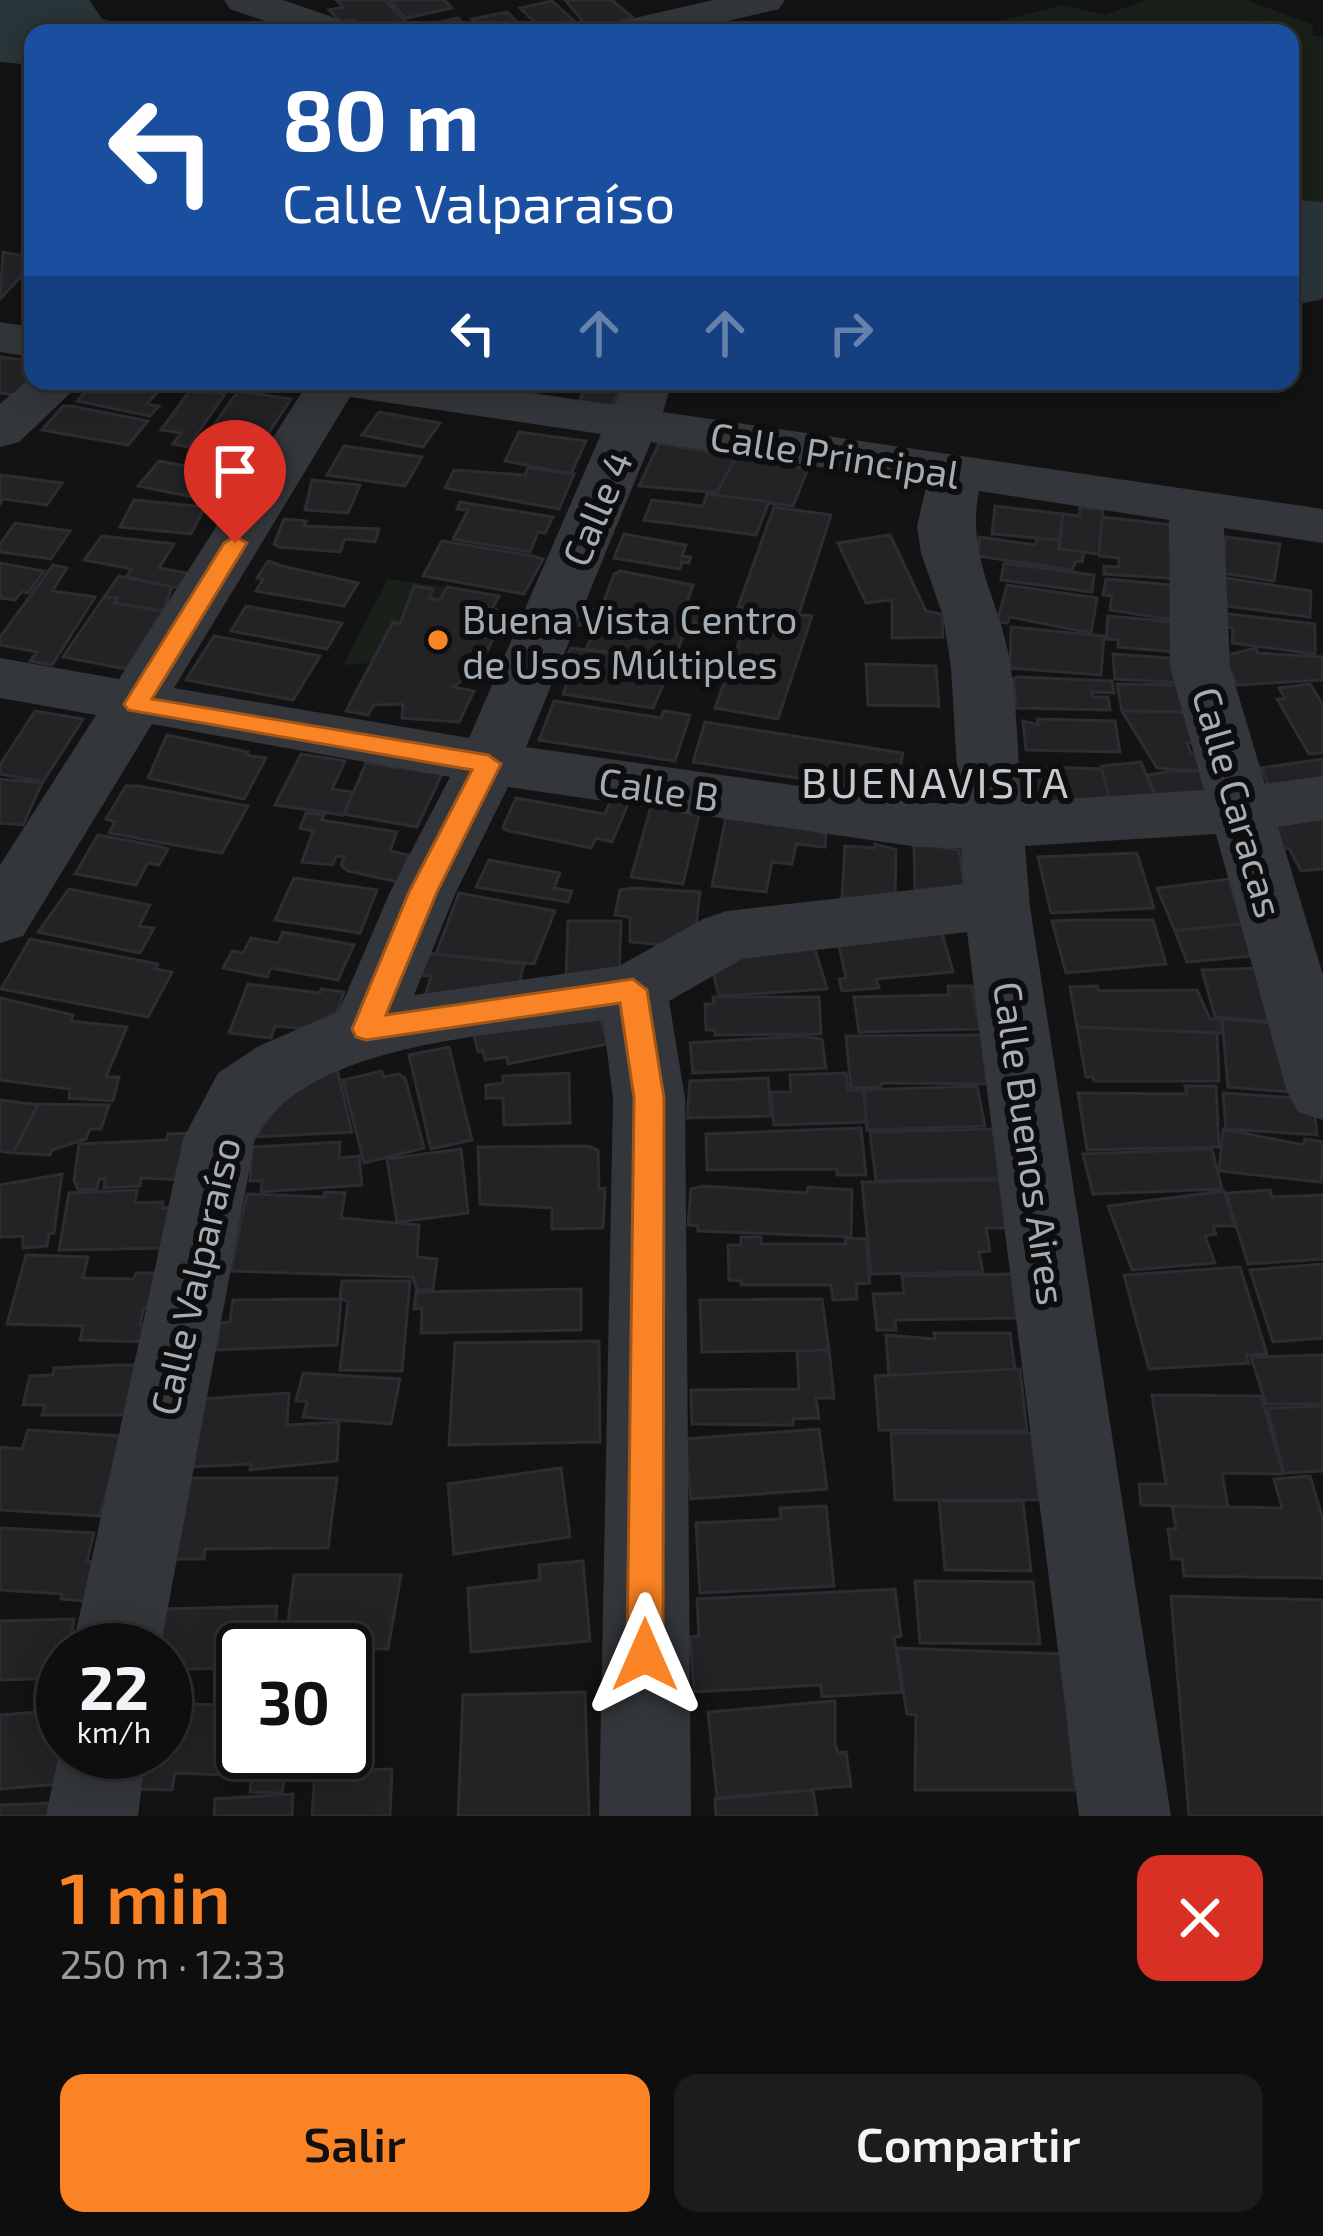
<!DOCTYPE html>
<html lang="es">
<meta charset="utf-8">
<style>
:root{--surface:#0e0e0f;--page:#1c1c1d;--text:#f1f3f6;--muted:#9b9c9e;--line:#2e2e2f;--accent:#fa8425}
body{margin:0;font-family:"Exo 2",sans-serif;background:var(--page);color:var(--text);height:100vh;display:flex;flex-direction:column;font-size:45px;white-space:nowrap}
*{box-sizing:border-box;margin:0}
p{font-size:39px;color:var(--muted)}
.icon{flex:none;width:66px;height:66px;fill:none;stroke:currentColor;stroke-width:2;stroke-linecap:round;stroke-linejoin:round}
.map{position:relative;height:1816px;overflow:hidden}
.sheet{display:flex;flex-direction:column;background:var(--surface);flex:1}
.sheet>*{flex:none}
.hud{position:absolute;left:24px;top:24px;width:1275px;height:366px;border-radius:24px;box-shadow:0 6px 30px #0003,0 0 0 3px var(--line);background:#1a4fa0;color:#fff;overflow:hidden}
.speed{position:absolute;left:36px;top:1623px;display:flex;gap:24px;font-size:60px;font-weight:700;text-align:center}
.speed>*{display:grid;place-content:center;width:156px;height:156px;border-radius:50%;background:var(--surface);box-shadow:0 6px 30px #0003,0 0 0 3px var(--line);line-height:1}
.speed small{font-size:30px;font-weight:400}
.speed .limit{border:6px solid #111;border-radius:18px;background:#fff;color:#111}
.pin{position:absolute;display:grid;place-items:center;width:102px;height:102px;color:#fff;margin:-123px -51px;border-radius:50% 50% 50% 0;rotate:-45deg;box-shadow:0 0 12px #0007}
.pin .icon{rotate:45deg}
.me{position:absolute;width:132px;margin:-66px;rotate:0deg;stroke-linejoin:round;filter:drop-shadow(0 0 9px #0008)}
.turn{display:flex;align-items:center;gap:42px;height:252px;padding:0 60px;font-size:54px}
.turn .icon{width:156px;height:156px;stroke-width:2.5}
.turn b{display:block;font-size:84px;line-height:102px}
.lanes{display:flex;align-items:center;height:114px;padding:0 60px;background:#0003;justify-content:center;gap:60px;direction:ltr}
.lanes .off{opacity:.35}
.round{display:grid;place-items:center;flex:none;width:126px;height:126px;border-radius:24px;background:var(--page)}
.headline{display:flex;align-items:center;justify-content:space-between;height:204px;padding:0 60px}
h1{font-size:72px;font-weight:600;line-height:90px;color:var(--accent)}
.cta{display:flex;gap:24px;margin-top:auto;padding:24px 60px}
.cta a{flex:1;height:138px;border-radius:24px;background:var(--accent);color:#111;font-size:48px;font-weight:600;line-height:138px;text-align:center}
.cta a+a{background:var(--page);color:var(--text)}
.map>svg:first-child{display:block}
.green{fill:#191f19}
.water{fill:#283539}
.building{fill:#232326;stroke:#2c2d31;stroke-width:3}
.lines{fill:none;stroke-linecap:round;stroke-linejoin:round}
.minor{fill:#33363a;fill-rule:evenodd}
.route{fill:#fa8425;stroke:#a25618;stroke-width:3}
.poi-dot{fill:#fa8425;stroke:#0e0e0f;stroke-width:4.5}
.labels{text-anchor:middle;dominant-baseline:central;stroke-width:12;stroke-linejoin:round;paint-order:stroke}
.street-label{font-size:39px;fill:#a3adb6;stroke:#0e0e0f}
.poi-label{font-size:39px;fill:#a3adb6;stroke:#0e0e0f;text-anchor:start}
.neighbourhood-label{font-size:42px;letter-spacing:3px;fill:#c5cbd1;stroke:#0e0e0f}
</style>
<div class="map">
<svg width="1323" height="1816" viewBox="0 0 1323 1816">
<rect width="100%" height="100%" fill="#131314"/>
<g class="green">
<path d="M1146 0H1247L1313 25 1312 35 1323 38V202L1290 199V33H950L1063 5 1105 15Z"/>
<path d="M388 579 447 587 440 600 430 598 432 589 414 586 400 624 393 623 372 663 343 665Z"/>
</g>
<g class="water">
<path d="M0 0H89L102 19 163 33H33V65L0 62Z"/>
<path d="M1290 199 1323 202V299L1290 306Z"/>
</g>
<g class="building">
<path d="M336 0H385L408 24 366 33 354 19 341 22 329 10 343 7Z"/>
<path d="M389 0H444L452 8 406 18Z"/>
<path d="M565 0H612L632 17 591 31Z"/>
<path d="M552 1 584 30 583 33H546L520 8Z"/>
<path d="M507 12 524 28 530 26 537 33H485L472 19Z"/>
<path d="M458 18 472 33H434L426 25Z"/>
<path d="M3 252 33 258V264L0 299Z"/>
<path d="M0 357 33 361V377L19 396 0 393Z"/>
<path d="M95 381H153L165 383 147 404 159 406 150 416 77 401Z"/>
<path d="M589 381H624L612 406 579 401Z"/>
<path d="M191 389 225 394 188 447 173 444 181 433 161 430Z"/>
<path d="M238 391 291 399 260 446 206 436Z"/>
<path d="M63 406H71L148 421 128 445 42 430Z"/>
<path d="M379 412 440 423 423 447 362 435Z"/>
<path d="M519 432 586 441 571 474 505 461Z"/>
<path d="M206 436 260 446 248 465 192 456Z"/>
<path d="M659 443 736 457 720 493 639 486Z"/>
<path d="M344 446 422 457 405 486 327 475Z"/>
<path d="M736 457 808 469 793 506 715 496Z"/>
<path d="M159 461 232 475 213 501 138 486Z"/>
<path d="M528 468 574 474 559 509 445 488 454 470 525 475Z"/>
<path d="M0 475 62 483 47 505 3 499 0 504Z"/>
<path d="M312 480 360 485 348 513 305 510Z"/>
<path d="M707 494 769 502 756 535 644 520 652 500 703 506Z"/>
<path d="M134 500 205 507 191 534 120 527Z"/>
<path d="M460 502 553 517 545 533 538 532 530 552 453 539 468 510 457 509Z"/>
<path d="M995 506 1063 514 1059 540 992 534Z"/>
<path d="M774 507 831 515 799 614 738 607Z"/>
<path d="M1080 507 1103 509 1100 554 1059 549 1063 514 1080 516Z"/>
<path d="M1102 517 1174 525 1181 579 1104 574V566L1119 567V558L1099 556Z"/>
<path d="M284 519 306 521 304 526 379 529 375 542 345 539 340 552 279 547 274 544Z"/>
<path d="M15 523 70 531 51 559 0 552V544Z"/>
<path d="M624 534 686 545 682 556 691 557 689 563 682 562 680 569 614 558Z"/>
<path d="M890 535 926 611 942 614 943 637 892 638V600L866 603 838 543Z"/>
<path d="M102 536 174 544 159 568 193 574 185 588 172 587 126 577 132 569 84 560Z"/>
<path d="M979 537 1035 545 1037 538 1059 540V549L1084 552 1082 562 1076 561 1072 570 978 556Z"/>
<path d="M1226 537 1280 544 1274 581 1222 573Z"/>
<path d="M442 541 533 556 543 559 524 594 423 576Z"/>
<path d="M268 561 282 566 358 583 344 606 256 591 263 579 257 578Z"/>
<path d="M0 563 44 571 28 593 21 592 15 600 0 598Z"/>
<path d="M1004 563 1094 575 1092 592 1001 580Z"/>
<path d="M53 565 67 568 52 591 95 597 52 665 30 661 37 652 0 645V637Z"/>
<path d="M620 571 693 585 684 611 702 614 698 623 602 607 614 574Z"/>
<path d="M119 576 172 587 163 611 114 603 117 598 104 597Z"/>
<path d="M1220 577 1311 591 1310 617 1219 605Z"/>
<path d="M1106 579 1171 585 1175 620 1110 610 1112 596 1103 595Z"/>
<path d="M1007 585 1097 598 1091 633 1010 617 1007 623 997 622Z"/>
<path d="M414 586 433 589 429 598 440 600 447 587 499 596 492 609 507 612 483 659 472 657 459 675 463 676 460 682 453 687 474 691 459 722 402 718 403 704 374 705 368 715 346 711 393 622 400 624Z"/>
<path d="M104 597 117 598 114 603 163 611 126 669 63 657Z"/>
<path d="M246 606 342 623 327 649 231 631Z"/>
<path d="M586 609 627 612 689 622 673 661 586 649 595 628 579 625Z"/>
<path d="M751 609 812 616 778 719 715 708Z"/>
<path d="M1220 613 1315 624V654L1232 643 1233 628 1219 626Z"/>
<path d="M1108 616 1174 622 1177 652 1118 647V640L1106 639Z"/>
<path d="M1011 627 1104 636 1101 675 1010 668Z"/>
<path d="M214 636 320 656 293 700 186 680Z"/>
<path d="M571 648 642 657 634 673 666 678 653 708 563 694 573 664 564 662Z"/>
<path d="M1256 648 1258 653 1323 657V680L1237 685 1223 656Z"/>
<path d="M1113 654 1183 659 1185 683 1115 679Z"/>
<path d="M866 664 936 666 939 706 868 705Z"/>
<path d="M1017 677 1112 681 1114 693 1092 692 1093 697H1108L1110 710 1016 708 1013 679Z"/>
<path d="M1117 684 1182 685 1189 712 1122 711Z"/>
<path d="M1310 684 1323 705V753L1309 754 1277 699H1285L1279 688Z"/>
<path d="M554 701 661 718 664 711 690 715 675 761 539 740Z"/>
<path d="M35 711 83 719 43 782 0 774V765Z"/>
<path d="M1122 711 1194 712 1206 742 1187 743 1191 753H1202L1211 772 1157 768Z"/>
<path d="M1037 719 1115 721 1120 752 1026 750 1023 721 1038 725Z"/>
<path d="M705 722 903 753 894 793 693 762Z"/>
<path d="M167 735 248 752 246 755 266 758 244 799 148 778Z"/>
<path d="M301 754 345 761 332 789 353 792 343 815 275 805Z"/>
<path d="M1323 759V792L1273 796 1261 768Z"/>
<path d="M1141 762 1159 805 1112 809 1101 766Z"/>
<path d="M366 763 442 774 417 827 344 814Z"/>
<path d="M1024 766 1102 769 1112 809 1025 803Z"/>
<path d="M1172 771H1213L1226 795 1159 805 1147 775Z"/>
<path d="M0 779 42 783 23 825 0 823Z"/>
<path d="M126 786H139L248 806 222 853 202 850 109 833 115 822 106 819Z"/>
<path d="M516 798 605 814 611 800 628 804 612 842 596 838 591 848 505 830 503 827Z"/>
<path d="M651 807 699 815 683 884 631 877Z"/>
<path d="M306 813 324 815 321 820 397 832 390 851 409 855 398 882 348 871 341 865 344 857 336 856 333 865 302 862 313 831 300 828Z"/>
<path d="M726 817 808 827 826 835 825 847 796 844 792 864 772 862 766 892 712 886Z"/>
<path d="M1323 819V869L1301 871 1289 848 1278 849 1270 824Z"/>
<path d="M98 835 158 846 168 849 159 865 148 863 136 885 75 874Z"/>
<path d="M875 844 896 850 895 901 842 898 845 846 875 848Z"/>
<path d="M919 844 959 850 965 891 915 899 914 845Z"/>
<path d="M1137 853 1154 908 1051 913 1038 857Z"/>
<path d="M489 860 560 873 554 888 572 891 568 902 476 887Z"/>
<path d="M294 878 377 890 360 933 275 920Z"/>
<path d="M1230 879 1258 922 1175 931 1157 888Z"/>
<path d="M634 888 700 892 695 934 677 933 675 946 630 942V917L615 915 620 890Z"/>
<path d="M69 889 150 905 139 926 154 928 140 953 38 932Z"/>
<path d="M459 893 555 911 534 964 436 954Z"/>
<path d="M1075 920H1153L1166 964 1066 973 1052 921Z"/>
<path d="M568 921H621L619 978 566 977Z"/>
<path d="M1251 923 1264 955 1187 962 1175 931Z"/>
<path d="M940 926 953 972 876 979 879 988 842 991 839 979 846 978 837 936Z"/>
<path d="M283 932 354 945 338 980 271 968 267 977 223 968 232 951 243 953 251 938 278 943Z"/>
<path d="M30 939 158 964 155 969 172 972 148 1017 1 989Z"/>
<path d="M814 946 827 989 719 996 710 960Z"/>
<path d="M427 953 524 964 515 999 422 1007 431 976 418 975Z"/>
<path d="M1264 968 1277 1022 1215 1017 1202 970Z"/>
<path d="M248 984 320 993 321 989 344 992 331 1031 275 1026 271 1038 229 1033Z"/>
<path d="M948 986H972L980 1029 859 1032 854 997 949 995Z"/>
<path d="M1097 986 1099 991 1197 990 1210 1019 1220 1018 1223 1033 1077 1027 1070 987Z"/>
<path d="M713 997H819L821 1034 715 1035V1030H706L705 1004H714Z"/>
<path d="M0 998 73 1015 71 1021 127 1027 106 1077H119L113 1101 69 1098 70 1089 0 1080Z"/>
<path d="M597 1002 607 1044 508 1064 507 1057 485 1060 483 1051 478 1052 473 1031Z"/>
<path d="M1222 1019 1295 1025 1304 1093 1228 1087Z"/>
<path d="M1077 1027 1217 1033 1219 1081H1094L1093 1077H1086Z"/>
<path d="M985 1035 992 1084 881 1083V1087L851 1088 846 1036Z"/>
<path d="M800 1036 822 1039 826 1068 693 1073 690 1043Z"/>
<path d="M449 1047 472 1140 431 1149 409 1055Z"/>
<path d="M337 1069 352 1132 255 1137 299 1076Z"/>
<path d="M382 1071 384 1077 398 1074 405 1078 424 1148 364 1163 343 1080Z"/>
<path d="M569 1073 570 1123 504 1125 503 1098H486V1085L503 1083V1076Z"/>
<path d="M846 1073 848 1090H864L866 1122 774 1125 771 1092H791L790 1075Z"/>
<path d="M768 1078 771 1116 687 1118 690 1081Z"/>
<path d="M977 1086 985 1126 867 1130 864 1090Z"/>
<path d="M1185 1086H1216L1219 1147 1087 1150 1078 1093 1187 1094Z"/>
<path d="M1223 1093 1313 1099 1317 1135 1226 1129Z"/>
<path d="M0 1100 38 1105 13 1153 0 1151Z"/>
<path d="M27 1104 109 1105 101 1129H90L86 1139 52 1150 50 1155 13 1153 38 1105Z"/>
<path d="M861 1128 866 1175H837V1169L707 1170 706 1134Z"/>
<path d="M993 1129 1001 1178 876 1181 870 1132Z"/>
<path d="M1223 1129 1304 1145 1305 1139 1323 1142 1321 1182 1219 1171Z"/>
<path d="M193 1133 187 1180 141 1178 140 1186 104 1188 105 1179H99L97 1189 78 1190 74 1180 79 1144 167 1140 168 1134Z"/>
<path d="M340 1142 339 1158 359 1156 362 1185 261 1192 262 1181H250L252 1147Z"/>
<path d="M588 1146 598 1150 599 1189 605 1188 603 1228 552 1229V1208L480 1204 478 1147Z"/>
<path d="M461 1149 468 1213 397 1222 387 1159Z"/>
<path d="M1212 1149 1222 1189 1093 1194 1083 1154Z"/>
<path d="M62 1174 54 1233 49 1234 47 1246 23 1248V1236L0 1237V1185Z"/>
<path d="M1002 1180 1009 1228H986L990 1251 979 1252 983 1272 871 1274 862 1182Z"/>
<path d="M703 1186 807 1193 808 1187 852 1190 851 1237 698 1231V1226L688 1225 691 1189Z"/>
<path d="M137 1190 135 1203 163 1202 162 1208 174 1207 169 1248 59 1250 69 1193Z"/>
<path d="M1270 1190 1272 1197 1323 1195V1259L1248 1264 1226 1193Z"/>
<path d="M1224 1191 1235 1226H1213L1216 1234 1205 1236 1215 1263 1132 1270 1108 1206Z"/>
<path d="M325 1192 345 1193 341 1218 419 1225 417 1257 437 1259 433 1290H417L413 1277 231 1271 247 1194 324 1197Z"/>
<path d="M741 1237H761V1244H846L845 1238 866 1239 870 1283 856 1284 857 1299 833 1300 831 1285H741V1281L729 1280 728 1245H741Z"/>
<path d="M26 1255 88 1257 83 1278 134 1279 136 1273H159L151 1308 144 1307 140 1325 152 1324 147 1342 80 1340 83 1326 7 1324Z"/>
<path d="M1323 1264V1338L1273 1342 1250 1270Z"/>
<path d="M1240 1267 1267 1354 1246 1355 1249 1363 1149 1369 1124 1275Z"/>
<path d="M1016 1274 1023 1318 895 1320 896 1330H877L873 1294 904 1293 902 1276Z"/>
<path d="M342 1281H410L402 1371 340 1370 348 1302 340 1298Z"/>
<path d="M581 1289V1330L421 1333 422 1308 414 1309 416 1292Z"/>
<path d="M341 1299 337 1345 216 1350 220 1323 230 1322 233 1300Z"/>
<path d="M822 1299 829 1350 702 1352 700 1300Z"/>
<path d="M934 1333H1010L1015 1369 889 1377 886 1335 935 1339Z"/>
<path d="M599 1341 600 1442 449 1445 455 1343Z"/>
<path d="M829 1350 834 1398H816L819 1418 793 1419V1425L692 1424 691 1390 799 1389 797 1351Z"/>
<path d="M1323 1355V1404H1266L1251 1357Z"/>
<path d="M119 1365H140L126 1415H42L45 1405H23L30 1376 53 1375 54 1368Z"/>
<path d="M1020 1369 1027 1431 879 1430 875 1376Z"/>
<path d="M303 1373 400 1379 391 1424 303 1417 307 1401H296Z"/>
<path d="M289 1393 287 1425 339 1422 337 1461 250 1470 251 1464 190 1467 200 1399Z"/>
<path d="M1152 1395 1261 1396 1283 1474 1222 1473 1228 1507 1141 1505 1139 1484H1166Z"/>
<path d="M1323 1406V1471L1284 1473 1267 1408Z"/>
<path d="M819 1429 827 1489 691 1499 685 1439Z"/>
<path d="M28 1430 121 1436 100 1516 0 1510V1447L22 1449Z"/>
<path d="M891 1433H1031L1039 1500H895Z"/>
<path d="M561 1468 570 1537 454 1554 448 1484Z"/>
<path d="M1310 1476 1323 1520V1578L1184 1576 1182 1559H1172L1168 1529H1176L1172 1506 1282 1508 1274 1479Z"/>
<path d="M184 1478H337L328 1548 205 1549 204 1559H171Z"/>
<path d="M939 1501H1023L1031 1571 945 1570Z"/>
<path d="M826 1506 834 1586 700 1593 696 1523 781 1519 780 1508Z"/>
<path d="M0 1528 94 1533 87 1561 94 1562 84 1601 61 1599 62 1594 0 1590Z"/>
<path d="M583 1561 590 1641 471 1652 468 1588 540 1580 539 1565Z"/>
<path d="M294 1575H401L388 1649 285 1647Z"/>
<path d="M915 1581 1033 1582 1040 1644 920 1643Z"/>
<path d="M895 1589 901 1636 894 1637 902 1692 822 1697 821 1685 694 1692 690 1637 699 1636 697 1599Z"/>
<path d="M1171 1596 1323 1600V1816H1189Z"/>
<path d="M277 1606 273 1650H243V1667L165 1670V1650H158L163 1609Z"/>
<path d="M74 1619 69 1650H63V1678L0 1680V1621Z"/>
<path d="M897 1648 1062 1654 1075 1790H915L916 1715 907 1714Z"/>
<path d="M223 1688H243V1752H288L282 1793 250 1792 252 1776 175 1773 172 1790 124 1789 132 1752H165V1703L220 1705Z"/>
<path d="M585 1692 589 1816H458L463 1695Z"/>
<path d="M835 1701V1744L838 1753 846 1752 851 1786 717 1798 708 1712Z"/>
<path d="M63 1710 58 1784 0 1789V1715Z"/>
<path d="M392 1769 390 1816H312L315 1772Z"/>
<path d="M813 1790 817 1816H716L715 1799Z"/>
<path d="M293 1794 292 1816H214L215 1799Z"/>
<path d="M57 1803 55 1816H0V1805Z"/>
</g>
<g class="lines">
<g class="minor">
<path d="M224 0H283L353 24 359 33H299L230 9Z"/>
<path d="M713 0H785L779 9 676 33H603L609 24Z"/>
<path d="M0 322 33 327V357L0 352Z"/>
<path d="M33 376V381H83L19 442 0 447V404Z"/>
<path d="M309 381H451L614 405 626 381H672L663 412 1323 509V543L1224 528 1230 667 1265 784 1323 776V820L1278 827 1323 975V1120L1298 1112 1287 1092 1216 834 1025 846 1030 907 1171 1816H1079L967 932 742 959 669 1001 685 1098 691 1816H599L613 1098 603 1020C503 1035 305 1041 255 1139L160 1650H72L183 1139 218 1073 257 1047 339 1011 390 892 450 777 152 724 23 936 0 943V865L96 715 0 698V658L119 679ZM350 397 601 434 469 738 174 688ZM651 442 927 483 917 526 921 553 943 616 951 667 959 803H918L526 747ZM979 491 1169 520 1170 667 1204 790 1021 802C1018 756 1017 708 1010 662 999 597 966 559 979 491ZM508 787 918 847 961 848 963 884 727 911 703 919 619 966 414 995 456 892Z"/>
<path d="M63 1735V1752H146L138 1816H46Z"/>
</g>
</g>
<path class="route" d="M235 536 247 543 152 699 488 755 501 764 437 892 386 1015 633 979 647 990 664 1098 663 1655 658 1668 645 1673 633 1668 627 1655 634 1098 620 1003 366 1040 356 1037 352 1029 409 892 472 770 128 710 124 704 224 543Z"/>
<circle class="poi-dot" cx="438" cy="640" r="12"/>
<g class="labels">
<g class="street-label">
<text transform="translate(835 454) rotate(9)">Calle Principal</text>
<text transform="translate(596 508) rotate(-67)">Calle 4</text>
<text transform="translate(659 788) rotate(8)">Calle B</text>
<text transform="translate(1239 802) rotate(74)">Calle Caracas</text>
<text transform="translate(1031 1143) rotate(82)">Calle Buenos Aires</text>
<text transform="translate(194 1276) rotate(-77)">Calle Valparaíso</text>
</g>
<g class="poi-label">
<text x="462" y="618">Buena Vista Centro<tspan x="462" dy="45">de Usos Múltiples</tspan></text>
</g>
<g class="neighbourhood-label">
<text x="936" y="781">BUENAVISTA</text>
</g>
</g>
</svg>
<div class="speed"><div>22<small>km/h</small></div><div class="limit">30</div></div>
<div class="pin" style="left:235px;top:543px;background:#d93025"><svg class="icon" aria-label="arrive" viewBox="0 0 24 24"><path d="M6 21V4h12l-3 4 3 4H6"/></svg></div>
<svg class="me" style="left:645px;top:1655px" viewBox="-20 -20 40 40"><path d="M0-17L14 15 0 8-14 15z" fill="#fa8425" stroke="#fff" stroke-width="4"/></svg>
<div class="hud">
<div class="turn"><svg class="icon" aria-label="left" viewBox="0 0 24 24"><path d="M17 20v-9H6M10 6l-5 5 5 5"/></svg><div><b>80 m</b>Calle Valparaíso</div></div>
<div class="lanes"><svg class="icon" aria-label="left" viewBox="0 0 24 24"><path d="M17 20v-9H6M10 6l-5 5 5 5"/></svg><svg class="icon off" aria-label="ahead" viewBox="0 0 24 24"><path d="M12 20V5M6 11l6-6 6 6"/></svg><svg class="icon off" aria-label="ahead" viewBox="0 0 24 24"><path d="M12 20V5M6 11l6-6 6 6"/></svg><svg class="icon off" aria-label="right" viewBox="0 0 24 24"><path d="M7 20v-9h11M14 6l5 5-5 5"/></svg></div>
</div>
</div>
<section class="sheet">
<div class="headline"><div><h1>1 min</h1><p>250 m · 12:33</p></div><a class="round" style="background:#d93025;color:#fff"><svg class="icon" aria-label="close" viewBox="0 0 24 24"><path d="M6 6l12 12M18 6L6 18"/></svg></a></div>
<div class="cta"><a>Salir</a><a>Compartir</a></div>
</section>
